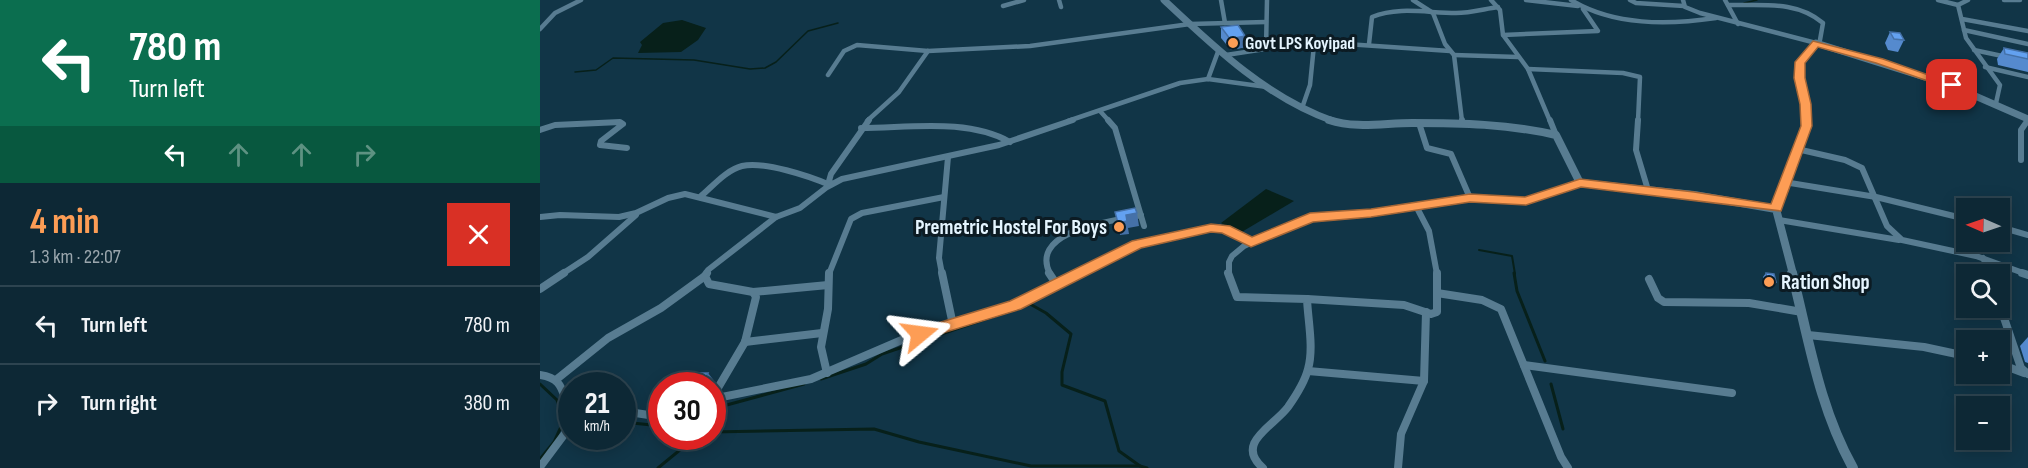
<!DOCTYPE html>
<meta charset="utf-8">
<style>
:root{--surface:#0d2835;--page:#1b3441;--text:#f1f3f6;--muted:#9aa6ad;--line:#2d4450;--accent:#fd9d55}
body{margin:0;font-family:"Sofia Sans Condensed",sans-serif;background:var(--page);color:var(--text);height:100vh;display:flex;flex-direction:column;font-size:22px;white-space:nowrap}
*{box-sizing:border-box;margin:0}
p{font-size:20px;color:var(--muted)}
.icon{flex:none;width:33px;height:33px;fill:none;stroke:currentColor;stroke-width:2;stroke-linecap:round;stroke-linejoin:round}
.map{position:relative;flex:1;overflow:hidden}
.side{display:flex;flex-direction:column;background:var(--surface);width:540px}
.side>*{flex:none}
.top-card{background:#0b6e4f;color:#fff;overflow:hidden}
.needle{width:39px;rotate:272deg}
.controls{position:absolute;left:1416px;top:198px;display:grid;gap:12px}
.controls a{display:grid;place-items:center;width:54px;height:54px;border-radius:0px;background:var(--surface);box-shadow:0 3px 15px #0003,0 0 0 2px var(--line);font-size:30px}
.speed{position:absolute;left:18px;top:372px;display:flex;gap:12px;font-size:30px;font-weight:700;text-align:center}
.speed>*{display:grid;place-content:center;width:78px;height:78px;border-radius:50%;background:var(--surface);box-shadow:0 3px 15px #0003,0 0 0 2px var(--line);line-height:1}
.speed small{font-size:15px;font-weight:400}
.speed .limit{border:9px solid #d22;background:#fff;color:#111}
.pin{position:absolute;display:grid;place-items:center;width:51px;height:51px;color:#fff;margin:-26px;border-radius:12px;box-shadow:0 3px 9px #0006}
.me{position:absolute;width:66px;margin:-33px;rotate:74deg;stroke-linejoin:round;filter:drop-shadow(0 0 4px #0008)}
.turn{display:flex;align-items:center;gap:21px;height:126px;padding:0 30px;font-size:27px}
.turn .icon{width:78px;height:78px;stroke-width:2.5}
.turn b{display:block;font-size:42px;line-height:51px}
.lanes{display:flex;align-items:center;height:57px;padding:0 30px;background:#0003;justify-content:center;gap:30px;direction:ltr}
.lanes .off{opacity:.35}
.round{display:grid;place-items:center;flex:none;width:63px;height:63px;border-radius:0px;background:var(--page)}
.summary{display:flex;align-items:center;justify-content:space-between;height:102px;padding:0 30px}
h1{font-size:36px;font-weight:700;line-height:45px;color:var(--accent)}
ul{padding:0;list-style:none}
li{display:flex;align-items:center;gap:18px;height:78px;padding:0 30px;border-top:2px solid var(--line)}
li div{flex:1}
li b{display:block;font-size:22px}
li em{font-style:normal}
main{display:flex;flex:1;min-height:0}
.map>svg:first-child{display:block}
.water{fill:#07201a}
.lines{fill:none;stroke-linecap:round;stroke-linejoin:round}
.stream-far2{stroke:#07201a;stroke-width:1.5}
.stream-far1{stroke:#07201a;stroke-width:2}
.stream{stroke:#07201a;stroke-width:3}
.street-far2{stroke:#587c91;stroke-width:4.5}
.street-far1{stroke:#587c91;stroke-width:6}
.street{stroke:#587c91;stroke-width:8}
.secondary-far2{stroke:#587c91;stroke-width:7}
.secondary-far1{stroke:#587c91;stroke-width:8}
.secondary{stroke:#587c91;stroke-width:10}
.wall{fill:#558ace}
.shaded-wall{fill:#4571a8}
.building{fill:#63a1f0;stroke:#4571a8;stroke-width:1.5}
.route{fill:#fd9d55;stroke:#a46637;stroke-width:1.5}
.poi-dot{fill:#fd9d55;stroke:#0c1b23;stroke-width:2}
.labels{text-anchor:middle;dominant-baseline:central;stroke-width:6;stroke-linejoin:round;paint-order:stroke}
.far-poi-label{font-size:18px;font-weight:bold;fill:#e5f5ff;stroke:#0c1b23;text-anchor:start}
.poi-label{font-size:21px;font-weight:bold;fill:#e5f5ff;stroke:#0c1b23;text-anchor:end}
</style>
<main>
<section class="side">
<div class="top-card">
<div class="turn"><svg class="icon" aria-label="left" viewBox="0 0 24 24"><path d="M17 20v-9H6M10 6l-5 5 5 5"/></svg><div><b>780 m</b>Turn left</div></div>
<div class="lanes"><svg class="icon" aria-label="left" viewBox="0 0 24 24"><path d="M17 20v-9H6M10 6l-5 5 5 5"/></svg><svg class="icon off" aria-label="ahead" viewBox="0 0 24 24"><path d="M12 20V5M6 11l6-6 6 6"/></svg><svg class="icon off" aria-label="ahead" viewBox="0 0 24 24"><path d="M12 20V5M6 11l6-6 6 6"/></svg><svg class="icon off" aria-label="right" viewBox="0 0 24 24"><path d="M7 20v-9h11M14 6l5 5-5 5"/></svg></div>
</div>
<div class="summary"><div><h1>4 min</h1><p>1.3 km · 22:07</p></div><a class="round" style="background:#d93025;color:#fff"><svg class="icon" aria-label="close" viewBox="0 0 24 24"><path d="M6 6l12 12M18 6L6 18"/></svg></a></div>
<ul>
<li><svg class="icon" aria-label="left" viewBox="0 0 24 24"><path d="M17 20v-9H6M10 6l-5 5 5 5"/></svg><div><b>Turn left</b></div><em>780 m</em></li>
<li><svg class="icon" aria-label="right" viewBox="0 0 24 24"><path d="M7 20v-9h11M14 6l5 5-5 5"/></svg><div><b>Turn right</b></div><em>380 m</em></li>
</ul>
</section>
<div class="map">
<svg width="1488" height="468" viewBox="0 0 1488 468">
<rect width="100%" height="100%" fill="#113547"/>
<g class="water">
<path d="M142 20 166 28 158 40 141 52 98 53 102 45 100 42 123 23Z"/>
<path d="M726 189 754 201 700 233 681 223Z"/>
</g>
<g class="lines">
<g class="stream-far2">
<path d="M1204 3 1217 0"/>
<path d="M35 72 56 70 73 58 154 60 210 69 225 68 236 62 268 31 298 23"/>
</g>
<path class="stream-far1" d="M939 250 972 256 975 274"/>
<g class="stream">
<path d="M974 273 977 291 1005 361"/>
<path d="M281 379 326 364 342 354 490 304 506 313 531 334 522 372V385L565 401 579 451 600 466"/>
<path d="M0 384 17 400 24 420 14 442 0 459"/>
<path d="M1011 384 1023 429"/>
<path d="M172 409 264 384"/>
<path d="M82 422 122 426"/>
<path d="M172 432 334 429 379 442 491 466H600L607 468"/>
<path d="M118 468 157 436"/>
</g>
<g class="street-far2">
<path d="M519 0 521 7"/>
<path d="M681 0 685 23"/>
<path d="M873 0 893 13 905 44 914 55 922 121"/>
<path d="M951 0 960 10 963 35 988 69 1010 121"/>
<path d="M986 0 1038 6"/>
<path d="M1031 0C1074 26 1128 25 1176 18"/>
<path d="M1090 0 1096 3 1144 6"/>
<path d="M1143 0 1145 7 1160 13 1276 43"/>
<path d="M1185 0 1198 24"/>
<path d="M1398 0 1418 5 1426 38 1460 85 1456 103"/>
<path d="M1464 0H1480"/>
<path d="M1188 5C1222 6 1256 0 1283 23L1280 40"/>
<path d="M1418 5 1428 0"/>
<path d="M463 6 484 0"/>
<path d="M1422 19 1488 31"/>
<path d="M0 29 15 13 41 0"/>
<path d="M1424 30 1488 44"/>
<path d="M963 35 1058 31 1043 9"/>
<path d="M829 44 832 17C859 6 887 13 916 13 930 13 944 9 958 7"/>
<path d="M726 49 727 0"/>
<path d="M1434 50 1467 57"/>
<path d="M686 55 738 47 791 43 910 51"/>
<path d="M914 55 978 57"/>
<path d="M1445 67 1488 77"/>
<path d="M988 69 1083 73 1100 77 1098 121"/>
<path d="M288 75 304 51 317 45 388 51 490 46 650 24 726 22"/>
<path d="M668 79 679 49"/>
<path d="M762 108 770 85 774 45"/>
<path d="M560 111 569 121"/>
<path d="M327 121 359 92 388 51"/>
<path d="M528 121 640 83 668 79 727 87"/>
</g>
<g class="street-far1">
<path d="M568 120 575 128 604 226"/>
<path d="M922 120V123"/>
<path d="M1010 120 1016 135"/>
<path d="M1098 120 1096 150 1108 190"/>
<path d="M879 123 887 148 911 154 930 198"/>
<path d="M321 128C369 128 427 118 470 142"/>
<path d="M0 130 15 125 80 122 83 124 61 141 60 145 87 148"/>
<path d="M1257 149 1305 160 1322 168 1347 226 1362 240 1436 256 1486 274"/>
<path d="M1481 160V130L1488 120"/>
<path d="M1244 182 1336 197 1426 219"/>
<path d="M292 184 289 181 291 174 329 120"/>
<path d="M160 197C172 187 186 170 202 166 224 161 269 176 290 185"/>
<path d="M876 206 889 231 897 274"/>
<path d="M0 217 20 215 79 217 96 213 128 198 145 194 236 217 260 208 287 187 302 179 459 145 533 120"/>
<path d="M1239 220 1359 240"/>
<path d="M1460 227 1488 235"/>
<path d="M1443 258 1451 274"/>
<path d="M22 274 48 257 96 215"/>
<path d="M166 274 168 270 236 217"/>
<path d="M289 274 311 219 322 213 404 197"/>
<path d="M402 274 399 258 408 157"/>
<path d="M510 274C488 230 573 221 601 215"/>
<path d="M538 274 597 245 679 227 711 242"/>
<path d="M689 274V262L692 256 704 246 760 220 831 213 930 198 986 201 1040 183"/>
</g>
<g class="street">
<path d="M167 273 165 276 169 284 213 292 216 297 205 342 172 398"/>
<path d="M402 273 413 325"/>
<path d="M509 273 517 285"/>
<path d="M688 273 697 297 767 299C768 321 774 348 768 369 765 381 755 397 748 407 734 426 694 443 723 468"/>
<path d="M1482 273 1488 275"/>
<path d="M1109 279 1118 298 1124 302 1209 303 1262 312"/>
<path d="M0 289 24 273"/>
<path d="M213 292 288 285"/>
<path d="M897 293 942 300 961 309 1021 457 1028 468"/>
<path d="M767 299 864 305 891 314 897 312V273"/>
<path d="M1460 306 1481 368 1488 374"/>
<path d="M1268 335 1384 347 1426 356"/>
<path d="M205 342 282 333"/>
<path d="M1460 364 1484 373"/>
<path d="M984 365 1192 393"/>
<path d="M768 371 884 381"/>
<path d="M287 373 281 347 288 309 289 273"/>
<path d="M0 375C27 379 20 395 32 413"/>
<path d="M17 379 68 338 121 308 165 276"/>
<path d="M172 399 271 379 364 339 476 305 541 273"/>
<path d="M82 411 122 417"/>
<path d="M0 467 32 424"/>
<path d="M858 468 861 434 884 381 886 312"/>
</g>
<g class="secondary-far2">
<path d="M624 0C674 47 727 98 793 121"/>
<path d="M1266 121 1260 62 1276 43 1410 85 1488 119"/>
</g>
<g class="secondary-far1">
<path d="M789 120C816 129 844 123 872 123 921 123 968 124 1016 135L1040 183 1154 195 1236 209 1253 274"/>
<path d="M1236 209 1266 126V120"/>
</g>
<path class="secondary" d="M1252 273C1269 340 1279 407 1313 468"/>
</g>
<g class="wall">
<path d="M681 27 705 36 706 47 691 50 681 38Z"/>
<path d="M1350 32 1364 40 1358 52 1348 50 1345 43Z"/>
<path d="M1464 48 1488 53V72L1458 65 1457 59Z"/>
<path d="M1226 273 1236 282 1234 286 1225 285 1223 277Z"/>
<path d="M1488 337V363L1485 362 1480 346Z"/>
</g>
<g class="shaded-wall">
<path d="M705 36 706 47 691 50 690 39Z"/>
<path d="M597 213 599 226 588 228 589 234 580 235 578 223 586 215Z"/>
<path d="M168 373 175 382 172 386H160Z"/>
</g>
<g class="building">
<path d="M698 25 705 36 690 39 681 27Z"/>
<path d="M1350 32 1360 33 1364 40 1354 39Z"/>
<path d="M1464 48 1488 53V59L1465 54Z"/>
<path d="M595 208 597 213 586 215 587 221 578 223 575 212Z"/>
<path d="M1226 273 1234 274 1236 282 1227 280Z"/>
<path d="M153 373H168L160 386H144Z"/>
</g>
<path class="route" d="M1273 41 1343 59 1417 85 1412 89 1408 88 1336 63 1278 47 1265 63V78L1271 104 1272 126 1241 211 1041 187 986 205 930 202 831 217 773 222 711 247 682 233 671 232 601 248 481 309 380 340 375 338 372 334 375 330 470 301 592 241 671 224 690 226 712 237 770 213 831 209 930 194 985 197 1040 179 1154 192 1231 204 1261 126 1260 104 1254 78 1255 62Z"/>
<g class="poi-dot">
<circle cx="693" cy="43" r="6"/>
<circle cx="579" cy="227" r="6"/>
<circle cx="1229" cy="282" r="6"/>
</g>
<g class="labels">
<g class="far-poi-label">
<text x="705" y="43">Govt LPS Koyipad</text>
</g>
<g class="poi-label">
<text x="567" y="227">Premetric Hostel For Boys</text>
<text x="1241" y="282" text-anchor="start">Ration Shop</text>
</g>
</g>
</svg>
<div class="controls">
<a><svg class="needle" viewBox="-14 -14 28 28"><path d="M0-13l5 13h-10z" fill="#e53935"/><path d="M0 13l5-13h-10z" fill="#9aa6ad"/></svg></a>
<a><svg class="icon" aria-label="search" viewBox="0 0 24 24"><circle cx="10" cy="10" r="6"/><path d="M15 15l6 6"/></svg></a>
<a>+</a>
<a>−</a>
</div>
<div class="speed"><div>21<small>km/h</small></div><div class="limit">30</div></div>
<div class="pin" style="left:1412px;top:85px;background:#d93025"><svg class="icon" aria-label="arrive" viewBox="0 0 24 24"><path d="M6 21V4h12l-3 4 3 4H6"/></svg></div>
<svg class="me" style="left:380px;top:334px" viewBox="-20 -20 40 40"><path d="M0-17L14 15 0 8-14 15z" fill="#fd9d55" stroke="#fff" stroke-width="4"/></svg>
</div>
</main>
